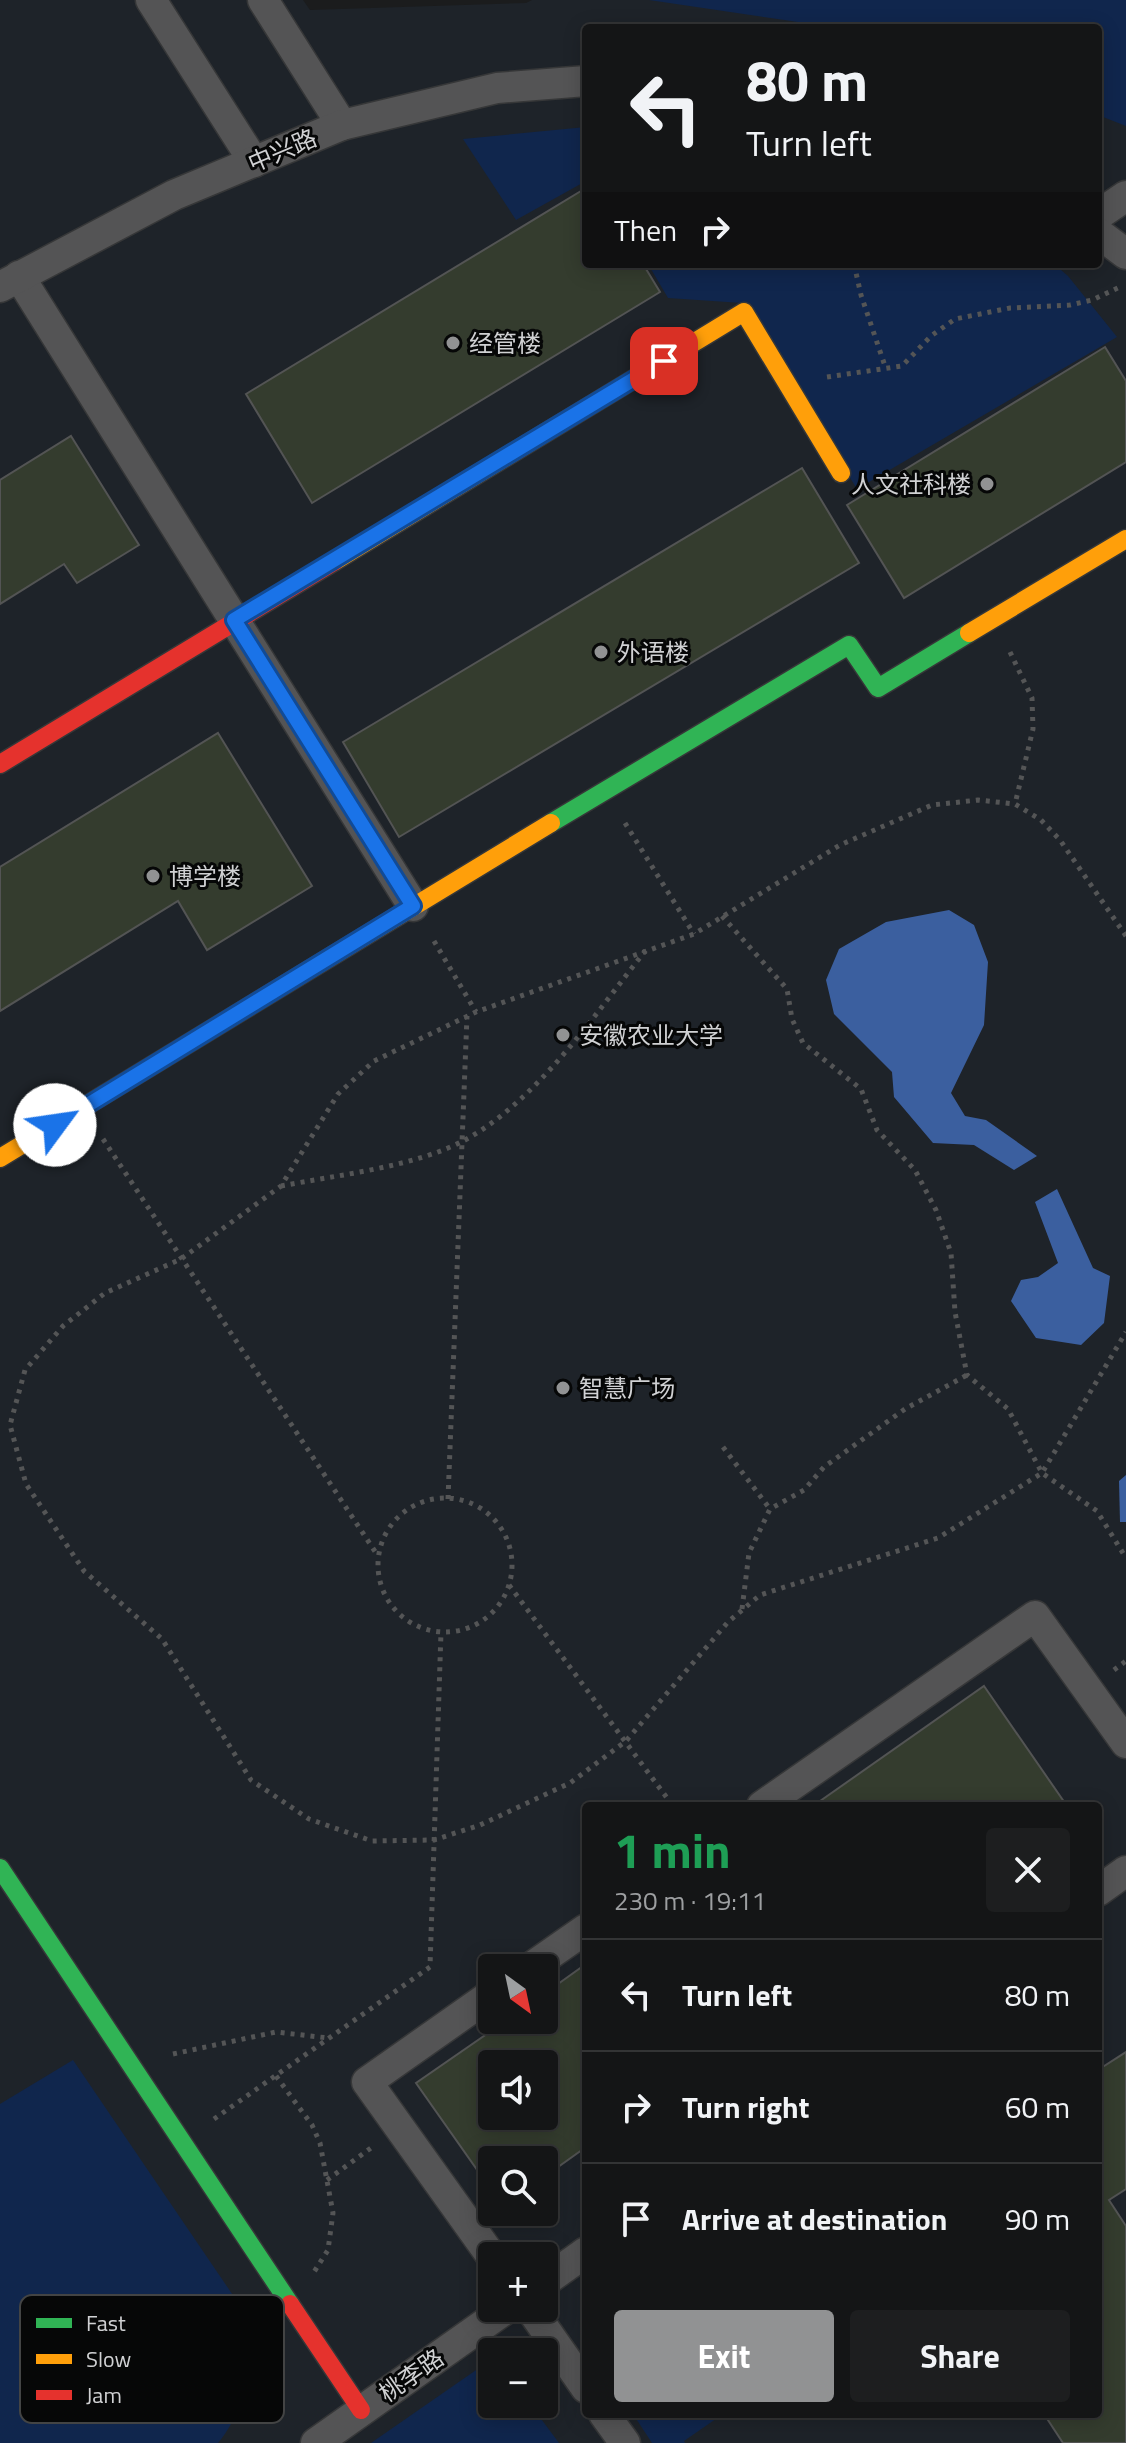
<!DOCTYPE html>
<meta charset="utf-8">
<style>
:root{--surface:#141516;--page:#1d1e1f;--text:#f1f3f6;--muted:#9d9fa1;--line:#333435;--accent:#919293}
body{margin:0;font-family:"Titillium Web","Noto Sans SC",sans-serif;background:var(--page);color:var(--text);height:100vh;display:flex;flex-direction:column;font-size:30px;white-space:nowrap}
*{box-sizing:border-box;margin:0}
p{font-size:26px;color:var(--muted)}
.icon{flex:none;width:44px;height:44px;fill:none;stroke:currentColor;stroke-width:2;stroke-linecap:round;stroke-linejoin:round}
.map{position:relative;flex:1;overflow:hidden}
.side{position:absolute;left:582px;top:1802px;width:520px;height:616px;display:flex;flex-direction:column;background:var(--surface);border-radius:8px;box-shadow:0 4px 20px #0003,0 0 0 2px var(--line)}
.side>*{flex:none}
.top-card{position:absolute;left:582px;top:24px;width:520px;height:244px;border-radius:8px;box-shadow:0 4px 20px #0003,0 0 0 2px var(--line);background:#141516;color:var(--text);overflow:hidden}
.needle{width:52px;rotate:147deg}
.fabs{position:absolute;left:478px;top:1954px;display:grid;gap:16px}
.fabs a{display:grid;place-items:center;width:80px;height:80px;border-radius:8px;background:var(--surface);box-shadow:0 4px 20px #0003,0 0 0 2px var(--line);font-size:40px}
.pin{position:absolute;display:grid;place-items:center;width:68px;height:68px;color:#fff;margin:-34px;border-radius:16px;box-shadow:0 4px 12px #0006}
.me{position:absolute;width:88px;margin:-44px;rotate:59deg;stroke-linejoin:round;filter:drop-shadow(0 0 6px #0008)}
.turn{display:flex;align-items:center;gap:28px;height:168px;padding:0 32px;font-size:36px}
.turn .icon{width:104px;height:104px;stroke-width:2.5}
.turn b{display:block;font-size:56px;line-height:68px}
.then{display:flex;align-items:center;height:76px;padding:0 32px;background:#0003;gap:16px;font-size:30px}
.round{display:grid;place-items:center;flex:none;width:84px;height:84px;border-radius:8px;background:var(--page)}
.head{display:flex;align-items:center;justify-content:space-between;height:136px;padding:0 32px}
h1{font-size:48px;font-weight:700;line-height:60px;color:#1e9e55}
.primary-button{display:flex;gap:16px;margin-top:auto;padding:16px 32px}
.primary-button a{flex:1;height:92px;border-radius:8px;background:var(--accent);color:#fff;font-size:32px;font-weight:700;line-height:92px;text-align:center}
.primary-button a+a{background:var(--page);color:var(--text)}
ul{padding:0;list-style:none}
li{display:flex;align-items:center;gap:24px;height:112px;padding:0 32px;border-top:2px solid var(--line)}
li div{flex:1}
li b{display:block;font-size:30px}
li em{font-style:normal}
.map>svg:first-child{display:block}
.built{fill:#1e2329;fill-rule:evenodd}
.green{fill:#10264d}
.water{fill:#3b5f9f}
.building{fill:#343c2e;stroke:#535454;stroke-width:2;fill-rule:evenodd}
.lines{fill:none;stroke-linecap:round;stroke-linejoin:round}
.street-casing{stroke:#363738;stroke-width:33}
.fast-casing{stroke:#363738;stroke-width:21}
.slow-casing{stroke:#363738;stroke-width:21}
.jam-casing{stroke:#363738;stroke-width:21}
.path{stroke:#545556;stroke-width:5;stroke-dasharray:4 6;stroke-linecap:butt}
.street{stroke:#545455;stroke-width:30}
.fast{stroke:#30b455;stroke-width:18}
.slow{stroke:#ff9f0a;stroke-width:18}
.jam{stroke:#e5322d;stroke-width:18}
.route-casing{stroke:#114b97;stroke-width:20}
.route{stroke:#1a73e8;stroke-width:14}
.poi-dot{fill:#919293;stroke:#060707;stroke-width:3}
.labels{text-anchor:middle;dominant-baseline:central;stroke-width:6;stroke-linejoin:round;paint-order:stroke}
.street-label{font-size:24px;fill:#d0d1d3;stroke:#060707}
.poi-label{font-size:24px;fill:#d0d1d3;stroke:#060707;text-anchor:start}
.key{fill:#060707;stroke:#434444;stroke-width:2}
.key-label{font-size:22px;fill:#d0d1d3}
</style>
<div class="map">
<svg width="1126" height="2443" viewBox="0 0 1126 2443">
<rect width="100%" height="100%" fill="#1b1c1d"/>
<path class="built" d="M0 0H303L310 10 526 3 532 0H1126V2443H0ZM586 28H1098V264H586ZM586 1806H1098V2414H586ZM492 1968H544V2020H492ZM492 2064H544V2116H492ZM492 2160H544V2212H492ZM492 2256H544V2308H492ZM492 2352H544V2404H492Z"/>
<g class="green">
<path d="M649 0H1126V126L1098 115V28H839Z"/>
<path d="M586 127V181L516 220 463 139Z"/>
<path d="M648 264H1054L1068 276 1117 337 857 489 742 303 668 298Z"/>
<path d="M73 2060 243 2310C249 2360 252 2401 218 2443H0V2104Z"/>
<path d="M492 2359V2404H530L559 2443H371Z"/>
<path d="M633 2414H723L684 2441 685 2443H652Z"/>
</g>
<g class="water">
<path d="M949 910 974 925 988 962 984 1025 951 1093 965 1116 986 1120 1037 1156 1014 1170 974 1145 933 1143 894 1097 892 1072 834 1014 826 980 839 949 886 922Z"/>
<path d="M1057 1189 1093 1268 1110 1276 1104 1323 1081 1345 1036 1338 1011 1301 1021 1280 1038 1277 1058 1263 1035 1202Z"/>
<path d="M1126 1475V1522H1120L1119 1481Z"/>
</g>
<g class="building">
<path d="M586 188V264H643L660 292 312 503 246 394Z"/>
<path d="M1105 347 1126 381V462L904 598 847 505Z"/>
<path d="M71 436 139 545 77 583 64 564 0 604V480Z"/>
<path d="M802 468 859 563 399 837 343 742Z"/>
<path d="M218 733 312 886 207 950 178 901 0 1011V867Z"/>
<path d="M984 1686 1067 1806H813Z"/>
<path d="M586 1964V2147L544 2177V2160H492V2191L416 2083 507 2020H544V1994ZM492 2064H544V2116H492Z"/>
<path d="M1126 2052V2189L1109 2200 1126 2226V2443H1063L1044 2414H1098V2070Z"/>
</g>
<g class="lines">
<defs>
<g id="street">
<path d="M151 0 254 162"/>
<path d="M263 0 342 125"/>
<path d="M1098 215 1126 196"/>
<path d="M1098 233 1126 254"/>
<path d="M19 276 413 906"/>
<path d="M0 287 174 195 342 125 497 88 586 81"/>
<path d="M762 1806 1035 1616 1126 1743"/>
<path d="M1098 1891 1126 1871"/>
<path d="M530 1968 586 1929"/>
<path d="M492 1994 367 2082 492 2257"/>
<path d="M544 2282 586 2252"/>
<path d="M530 2308 586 2388"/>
<path d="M604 2414 625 2443"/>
<path d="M316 2443 507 2308"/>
</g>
<g id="fast">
<path d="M551 823 849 645 878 688 969 633"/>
<path d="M0 1868 290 2304"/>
</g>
<g id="slow">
<path d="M335 561 744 312 841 473"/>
<path d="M969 633 1126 539"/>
<path d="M0 1158 551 823"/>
</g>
<g id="jam">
<path d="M0 764 335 561"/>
<path d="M290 2304 361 2410"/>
</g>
</defs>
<use href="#street" class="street-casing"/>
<use href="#fast" class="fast-casing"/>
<use href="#slow" class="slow-casing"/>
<use href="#jam" class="jam-casing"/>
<g class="path">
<path d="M854 264 861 295 886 369"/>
<path d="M827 377 902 366 931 336 955 319 1010 308 1070 305 1092 300 1122 286"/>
<path d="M1010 652 1032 698 1033 729 1015 804"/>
<path d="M625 823 694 934"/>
<path d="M722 916 787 989 792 1019 803 1043 861 1089 877 1130 915 1170 936 1210 951 1253 955 1312 967 1375 1008 1409 1042 1473 1097 1511 1126 1558"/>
<path d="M1126 936 1060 840 1041 820 1015 804 978 800 932 805 840 845 694 934 476 1012 374 1061 338 1094 281 1186 181 1259 105 1293 63 1326 25 1370 10 1425 26 1484 84 1571 162 1639 251 1780 309 1819 372 1841 434 1840 480 1825 570 1783 626 1741 728 1622 760 1595 938 1538 1042 1473 1126 1332"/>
<path d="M434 941 476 1012"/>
<path d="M103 1139 378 1556"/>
<path d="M281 1186C337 1175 415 1167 465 1140 539 1099 594 1015 646 950"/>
<path d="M723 1447 770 1509"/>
<circle cx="445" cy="1565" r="67"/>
<path d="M448 1499 467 1016"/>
<path d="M509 1585 673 1806"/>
<path d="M742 1609 749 1553 770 1509 804 1490 824 1467 905 1409 967 1375"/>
<path d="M1114 1670 1126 1661"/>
<path d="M173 2054 276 2032 328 2038"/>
<path d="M276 2076 312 2125 320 2143 333 2213 328 2250 314 2272"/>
<path d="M214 2119 430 1967 441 1632"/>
<path d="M327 2180 375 2145"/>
</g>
<use href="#street" class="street"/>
<use href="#fast" class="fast"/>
<use href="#slow" class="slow"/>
<use href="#jam" class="jam"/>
</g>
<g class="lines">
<defs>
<path id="route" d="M55 1125 413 906 234 620 664 361"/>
</defs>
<use href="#route" class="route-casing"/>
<use href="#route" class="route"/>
</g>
<g class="poi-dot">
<circle cx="453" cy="343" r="8"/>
<circle cx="987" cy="484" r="8"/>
<circle cx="601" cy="652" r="8"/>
<circle cx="153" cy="876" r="8"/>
<circle cx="563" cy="1035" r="8"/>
<circle cx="563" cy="1388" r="8"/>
</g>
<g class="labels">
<g class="street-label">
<text transform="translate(282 150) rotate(-23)">中兴路</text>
<text transform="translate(411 2375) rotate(-35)">桃李路</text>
</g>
<g class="poi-label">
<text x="469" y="343">经管楼</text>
<text x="971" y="484" text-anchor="end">人文社科楼</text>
<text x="617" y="652">外语楼</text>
<text x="169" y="876">博学楼</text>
<text x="579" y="1035">安徽农业大学</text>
<text x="579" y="1388">智慧广场</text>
</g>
</g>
<rect x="20" y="2295" width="264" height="128" rx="12" class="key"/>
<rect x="36" y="2318" width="36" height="10" fill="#30b455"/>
<rect x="36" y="2354" width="36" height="10" fill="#ff9f0a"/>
<rect x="36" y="2390" width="36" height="10" fill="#e5322d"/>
<g class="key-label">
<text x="86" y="2331">Fast</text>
<text x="86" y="2367">Slow</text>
<text x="86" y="2403">Jam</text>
</g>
</svg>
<div class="fabs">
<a><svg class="needle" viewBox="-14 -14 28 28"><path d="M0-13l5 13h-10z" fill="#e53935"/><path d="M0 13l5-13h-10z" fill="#9d9fa1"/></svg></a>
<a><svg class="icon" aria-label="sound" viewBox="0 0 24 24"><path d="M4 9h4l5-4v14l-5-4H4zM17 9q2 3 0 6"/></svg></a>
<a><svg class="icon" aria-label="search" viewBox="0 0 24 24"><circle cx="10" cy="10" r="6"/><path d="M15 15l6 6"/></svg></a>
<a>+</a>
<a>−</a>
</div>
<div class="pin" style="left:664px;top:361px;background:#d93025"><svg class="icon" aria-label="arrive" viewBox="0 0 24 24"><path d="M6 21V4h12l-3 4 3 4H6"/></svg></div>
<svg class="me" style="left:55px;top:1125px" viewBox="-20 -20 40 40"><circle r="19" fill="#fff"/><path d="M0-13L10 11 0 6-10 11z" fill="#1a73e8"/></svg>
<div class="top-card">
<div class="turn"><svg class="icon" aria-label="left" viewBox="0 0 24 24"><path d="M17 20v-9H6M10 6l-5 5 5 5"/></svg><div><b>80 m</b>Turn left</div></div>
<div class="then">Then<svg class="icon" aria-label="right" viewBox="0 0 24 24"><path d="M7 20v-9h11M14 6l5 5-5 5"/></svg></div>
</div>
<section class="side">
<div class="head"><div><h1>1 min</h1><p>230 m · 19:11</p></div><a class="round"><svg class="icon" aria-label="close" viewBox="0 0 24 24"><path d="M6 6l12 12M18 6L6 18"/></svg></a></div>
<ul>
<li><svg class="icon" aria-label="left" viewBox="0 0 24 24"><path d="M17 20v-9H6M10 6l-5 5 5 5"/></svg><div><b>Turn left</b></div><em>80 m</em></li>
<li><svg class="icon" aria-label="right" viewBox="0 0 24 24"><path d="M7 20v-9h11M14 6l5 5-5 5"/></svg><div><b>Turn right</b></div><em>60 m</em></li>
<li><svg class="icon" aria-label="arrive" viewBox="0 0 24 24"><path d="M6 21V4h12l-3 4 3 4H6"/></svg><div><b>Arrive at destination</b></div><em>90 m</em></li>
</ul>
<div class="primary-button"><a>Exit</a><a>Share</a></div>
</section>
</div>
